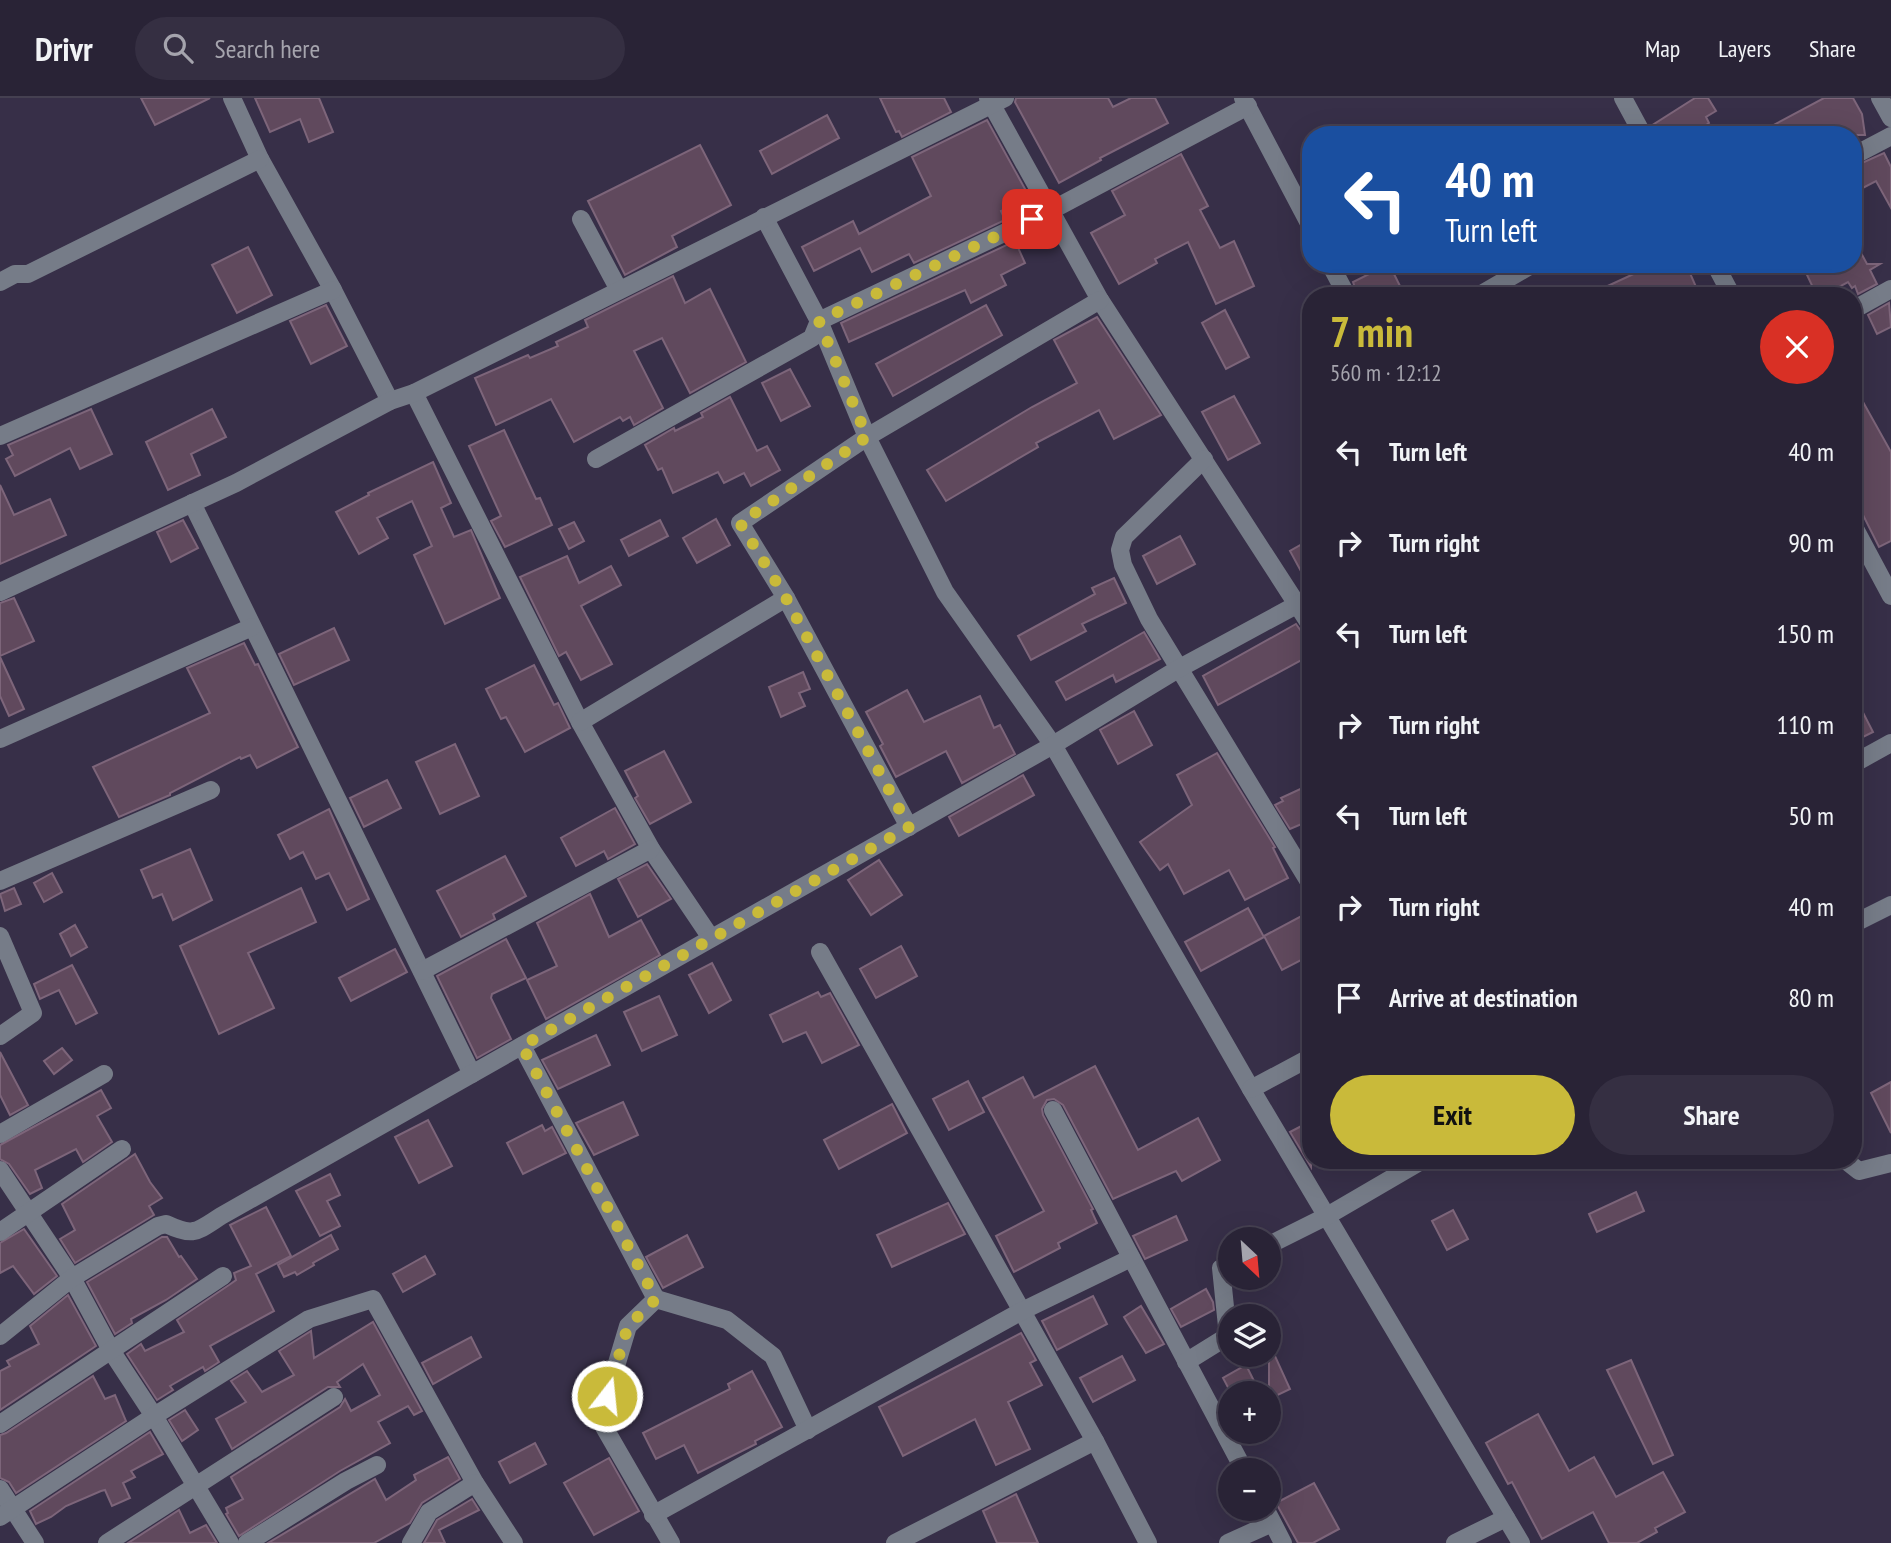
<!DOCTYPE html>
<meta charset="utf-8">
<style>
:root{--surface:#292336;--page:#352f42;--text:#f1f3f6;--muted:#a5a4ad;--line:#454051;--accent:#c9ba3a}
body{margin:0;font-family:"PT Sans Narrow",sans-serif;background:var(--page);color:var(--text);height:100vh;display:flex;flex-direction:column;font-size:26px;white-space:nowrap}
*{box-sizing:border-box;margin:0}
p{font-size:23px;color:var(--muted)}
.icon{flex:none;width:38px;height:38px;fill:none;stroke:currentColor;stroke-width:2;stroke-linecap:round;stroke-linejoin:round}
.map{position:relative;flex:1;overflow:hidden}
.drawer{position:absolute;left:1302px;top:189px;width:560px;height:882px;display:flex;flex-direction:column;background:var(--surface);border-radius:28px;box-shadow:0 7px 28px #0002,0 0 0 2px var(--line)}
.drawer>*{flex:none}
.hud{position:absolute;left:1302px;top:28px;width:560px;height:147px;border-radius:28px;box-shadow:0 7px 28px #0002,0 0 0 2px var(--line);background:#1a4fa0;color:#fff;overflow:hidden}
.needle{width:46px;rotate:154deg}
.tools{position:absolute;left:1218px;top:1129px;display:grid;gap:14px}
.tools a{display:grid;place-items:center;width:63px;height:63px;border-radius:50%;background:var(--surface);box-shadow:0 7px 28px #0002,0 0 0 2px var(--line);font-size:35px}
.pin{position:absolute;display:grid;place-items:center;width:60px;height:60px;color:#fff;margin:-30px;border-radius:14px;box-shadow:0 4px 10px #0006}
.me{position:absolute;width:77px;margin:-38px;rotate:16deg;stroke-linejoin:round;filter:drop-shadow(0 0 5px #0008)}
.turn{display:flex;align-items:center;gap:24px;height:147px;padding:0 28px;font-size:32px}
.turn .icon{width:91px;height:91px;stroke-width:2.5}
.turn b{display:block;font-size:49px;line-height:60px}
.round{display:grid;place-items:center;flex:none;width:74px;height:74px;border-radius:37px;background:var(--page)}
.overview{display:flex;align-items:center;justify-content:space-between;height:119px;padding:0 28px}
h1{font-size:42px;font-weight:700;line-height:52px;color:var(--accent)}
.primary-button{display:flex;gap:14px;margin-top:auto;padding:14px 28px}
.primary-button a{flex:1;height:80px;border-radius:42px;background:var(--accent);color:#111;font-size:28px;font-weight:700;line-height:80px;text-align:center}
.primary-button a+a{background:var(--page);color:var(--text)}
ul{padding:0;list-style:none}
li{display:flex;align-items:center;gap:21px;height:91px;padding:0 28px}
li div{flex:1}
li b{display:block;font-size:26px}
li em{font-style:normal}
header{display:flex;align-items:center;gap:42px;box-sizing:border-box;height:98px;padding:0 35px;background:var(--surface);border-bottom:2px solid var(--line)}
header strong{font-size:33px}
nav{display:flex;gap:38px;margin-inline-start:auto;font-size:24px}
.search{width:490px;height:63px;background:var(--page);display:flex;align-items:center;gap:18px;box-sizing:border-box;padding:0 24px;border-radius:38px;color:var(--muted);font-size:26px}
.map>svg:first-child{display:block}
.building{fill:#60495d;stroke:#7d657a;stroke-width:2}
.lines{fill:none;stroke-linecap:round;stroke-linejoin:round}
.minor{stroke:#767c88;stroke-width:18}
.route{stroke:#c9ba3a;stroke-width:12;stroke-dasharray:0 21.6}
</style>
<header>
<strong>Drivr</strong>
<div class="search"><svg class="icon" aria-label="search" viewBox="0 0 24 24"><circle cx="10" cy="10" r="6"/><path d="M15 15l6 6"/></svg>Search here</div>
<nav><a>Map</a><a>Layers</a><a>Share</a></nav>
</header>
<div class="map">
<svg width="1891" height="1445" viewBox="0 0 1891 1445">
<rect width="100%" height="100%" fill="#372f48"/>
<g class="building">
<path d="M141 0H210L155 27Z"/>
<path d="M255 0H319L333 34 309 44 300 21 270 34Z"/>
<path d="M880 0H944L951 14 902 39 899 33 896 34Z"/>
<path d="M1016 0H1108L1113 9 1131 0H1155L1168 25 1100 60 1101 62 1059 85 1015 4Z"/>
<path d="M1695 0H1708L1716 13 1706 19 1709 25 1691 37H1654L1651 28Z"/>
<path d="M1824 0H1853L1862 16 1865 37H1755Z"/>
<path d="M827 17 839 40 772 76 760 53Z"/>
<path d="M987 22 1030 100 1001 113 1005 122 914 165 909 156 872 174 860 150 814 173 802 149 853 123 859 136 931 98 912 59Z"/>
<path d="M700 47 731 107 672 138 677 149 625 177 588 103Z"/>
<path d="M1884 55 1891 69V110L1876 83 1853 95V69Z"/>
<path d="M1181 56 1208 108 1200 112 1220 150 1234 143 1254 188 1216 206 1188 144 1155 161 1157 165 1119 186 1091 135 1125 117 1112 93Z"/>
<path d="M1853 140 1867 166H1880L1870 172 1877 186 1858 196 1855 188 1852 190 1848 184 1822 198H1817L1807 177 1826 166H1853Z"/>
<path d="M1015 143 1025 165 1001 177 1006 187 971 205 965 192 849 244 841 225Z"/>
<path d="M248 149 272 197 237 215 212 167Z"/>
<path d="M1389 166 1405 198H1358L1353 184Z"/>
<path d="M1634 166H1686L1700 198H1586L1638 174Z"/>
<path d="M673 178 685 205 710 191 746 264 690 295 662 240 634 253 663 310 634 327 630 319 623 323 620 319 574 344 551 301 496 327 475 280 528 257 530 260 558 248 556 244 588 229 585 222Z"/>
<path d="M1889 205 1891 229 1877 236 1868 217Z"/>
<path d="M326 207 347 248 311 266 290 223Z"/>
<path d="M986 207 1002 237 893 298 876 266Z"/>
<path d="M1225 212 1249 259 1226 271 1202 225Z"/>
<path d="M1097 219 1161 317 1114 341 1099 312 1036 345 1038 349 946 403 927 372 1032 309 1077 285 1054 242Z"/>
<path d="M790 271 810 308 781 323 762 285Z"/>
<path d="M1853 286 1891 354V443L1879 449 1853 397Z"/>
<path d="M1234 298 1260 345 1228 362 1202 314Z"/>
<path d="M730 299 757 353 767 348 780 372 751 388 744 375 724 385 718 374 673 395 662 370 658 372 645 347 674 330 675 333 703 319 701 315Z"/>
<path d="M91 311 112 356 80 371 70 350 15 378 6 361 13 357 8 347Z"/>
<path d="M212 311 226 339 191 356 200 377 168 392 146 344Z"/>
<path d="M504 332 536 401 540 400 552 427 505 449 491 423 501 418 469 348Z"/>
<path d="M433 364 451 405 441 410 454 439 471 432 500 500 445 526 414 457 432 448 412 403 377 420 388 440 359 456 336 414 369 397 368 395Z"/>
<path d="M0 387 14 417 50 401 66 437 0 466Z"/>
<path d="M716 421 730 447 697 465 683 440Z"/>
<path d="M183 422 198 450 171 464 157 434Z"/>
<path d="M660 422 668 438 629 458 621 442Z"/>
<path d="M574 424 584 443 569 451 559 431Z"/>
<path d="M1180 438 1195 466 1157 486 1143 458Z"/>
<path d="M1311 441V488H1309L1290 453Z"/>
<path d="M567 458 579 485 611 468 621 487 581 508 612 566 581 582 566 554 559 558 520 479Z"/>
<path d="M1114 480 1126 505 1082 526 1086 533 1031 562 1018 538 1095 496 1092 490Z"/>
<path d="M14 500 34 543 0 558V505Z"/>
<path d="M1296 526 1311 547V557L1218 607 1203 578Z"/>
<path d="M334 530 349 562 294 587 279 556Z"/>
<path d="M1144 534 1160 561 1116 584 1113 577 1066 602 1056 584Z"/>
<path d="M244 545 255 567 258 566 298 649 257 670 250 657 241 661 240 659 170 695V697L119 719 93 669 210 615 187 570Z"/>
<path d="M0 559 24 611 9 618 0 598Z"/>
<path d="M534 567 554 607 558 605 570 630 525 654 506 619 501 621 486 591Z"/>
<path d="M803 574 810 591 799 595 805 608 781 619 769 589Z"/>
<path d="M907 592 924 624 980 598 994 630 1000 627 1015 656 962 685 946 653 896 679 880 648 883 646 866 614Z"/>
<path d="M1853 595 1873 634 1853 644Z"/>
<path d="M1134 613 1152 647 1118 666 1100 632Z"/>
<path d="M455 646 479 698 440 716 416 664Z"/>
<path d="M664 653 691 704 650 726 635 700 638 698 625 673Z"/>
<path d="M1217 655 1275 749 1273 750 1288 780 1245 802 1229 772 1184 796 1168 766 1160 772 1140 744 1192 707 1177 677Z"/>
<path d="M1023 677 1034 697 959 738 949 719Z"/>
<path d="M387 682 401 710 364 729 350 700Z"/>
<path d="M1311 686V722L1290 731 1275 707 1283 703 1281 700Z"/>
<path d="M615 710 635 746 608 761 604 753 576 768 561 740Z"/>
<path d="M329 711 369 801 347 812 329 775 316 781 303 754 290 761 278 737Z"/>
<path d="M190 751 212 802 173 822 162 796 153 800 141 772Z"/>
<path d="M505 758 526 798 493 816 495 821 461 839 437 793Z"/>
<path d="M879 762 902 797 871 817 848 782Z"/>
<path d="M647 766 671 801 638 819 618 781Z"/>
<path d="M52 775 62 794 44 804 34 785Z"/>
<path d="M14 790 21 806 5 813 0 796Z"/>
<path d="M301 790 316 824 248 855 274 910 219 936 180 848Z"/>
<path d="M590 796 609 839 641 822 660 857 546 921 527 882 557 868 537 825Z"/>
<path d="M1248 810 1264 839 1201 873 1185 844Z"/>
<path d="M1311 813V857L1282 872 1264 838Z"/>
<path d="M75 827 87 849 71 858 60 836Z"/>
<path d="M506 841 526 880 492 896 491 900 511 941 477 960 437 878Z"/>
<path d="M901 848 917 878 876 900 860 871Z"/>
<path d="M395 851 407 874 351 903 339 880Z"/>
<path d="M712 865 731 902 709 915 689 877Z"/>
<path d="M72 867 97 915 76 926 59 892 40 901 34 886Z"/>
<path d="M818 894 821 899 830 895 859 947 822 965 806 934 783 944 770 917Z"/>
<path d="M659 898 677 937 642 953 624 914Z"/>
<path d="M596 937 610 967 558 991 542 962Z"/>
<path d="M62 950 72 962 54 976 44 963Z"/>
<path d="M0 954 28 1007 10 1017 0 997Z"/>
<path d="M1095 968 1138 1052 1198 1020 1220 1062 1182 1083 1176 1073 1113 1101 1063 1007 1054 1001 1047 1002 1042 1011 1043 1017 1093 1111 1091 1112 1097 1125 1058 1145 1060 1150 1014 1174 996 1138 1044 1113 983 1000 1023 979 1034 1000Z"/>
<path d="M968 983 984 1014 949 1032 933 1001Z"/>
<path d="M1891 984V1035L1871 995Z"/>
<path d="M101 992 111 1010 97 1018 112 1044 83 1064 76 1051 35 1072 42 1090 30 1096 9 1066 0 1061V1047Z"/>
<path d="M623 1004 638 1037 594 1057 576 1025Z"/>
<path d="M892 1006 907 1035 839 1071 824 1042Z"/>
<path d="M428 1022 452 1068 419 1085 395 1039Z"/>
<path d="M1311 1023V1069L1290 1034Z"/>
<path d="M542 1027 545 1033 552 1029 566 1055 523 1076 507 1045Z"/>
<path d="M135 1056 150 1084 162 1100 149 1108 154 1117 75 1165 60 1141 75 1132 62 1106Z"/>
<path d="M330 1076 340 1097 327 1103 340 1128 320 1138 296 1093Z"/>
<path d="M1636 1094 1644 1113 1597 1134 1589 1116Z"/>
<path d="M948 1105 965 1136 892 1169 877 1137Z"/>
<path d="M266 1109 291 1158 256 1176 274 1213 210 1248 219 1264 205 1273 203 1269 170 1288 173 1292 157 1302 127 1256 141 1246 145 1253 184 1234 177 1222 229 1187 236 1182 234 1175 251 1168 230 1127Z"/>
<path d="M1453 1112 1468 1141 1447 1152 1432 1123Z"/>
<path d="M1176 1118 1187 1142 1145 1161 1133 1138Z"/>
<path d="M24 1131 57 1178 34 1196 13 1168 0 1175V1145Z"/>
<path d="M331 1137 338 1151 313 1165 314 1167 297 1177 295 1174 284 1179 278 1167Z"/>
<path d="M687 1137 703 1169 663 1190 646 1159Z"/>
<path d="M162 1139H167L179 1159 181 1158 197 1181 166 1202 131 1221 132 1225 115 1236 87 1184Z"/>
<path d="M425 1158 435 1176 403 1194 393 1176Z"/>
<path d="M1206 1191 1213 1204 1214 1212 1181 1229 1171 1211Z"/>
<path d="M68 1197 96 1248 0 1312V1273L10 1268 7 1263 39 1246 30 1228Z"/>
<path d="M1093 1198 1107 1226 1057 1252 1042 1223Z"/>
<path d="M1141 1208 1164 1246 1146 1255 1124 1219Z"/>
<path d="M373 1224 422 1313 414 1317 408 1308 378 1324 390 1345 340 1373 239 1438 226 1416 228 1415 226 1410 243 1401 231 1379 340 1309 345 1301 351 1313 380 1297 363 1266 337 1284 340 1289H328L232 1351 216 1321 246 1304 231 1283 247 1273 262 1294 294 1277 279 1253 311 1233 314 1260Z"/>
<path d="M1021 1235 1036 1262 1030 1265 1042 1287 1008 1304 1030 1351 996 1367 975 1321 903 1358 879 1309Z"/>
<path d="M471 1239 481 1259 433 1286 422 1265Z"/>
<path d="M1269 1245 1290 1291 1269 1301Z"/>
<path d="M1122 1258 1135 1282 1093 1304 1080 1280Z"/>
<path d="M1631 1262 1673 1357 1653 1366 1607 1272Z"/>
<path d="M1246 1267 1260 1295H1231L1223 1280Z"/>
<path d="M752 1273 782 1329 755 1343 756 1346 698 1375 684 1347 656 1361 643 1335 730 1291 728 1286Z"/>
<path d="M93 1278 105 1301 115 1297 126 1323 16 1395 9 1384 0 1380V1337L6 1335Z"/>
<path d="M185 1312 198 1332 182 1343 169 1322Z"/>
<path d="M1538 1316 1569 1373 1594 1359 1616 1399 1663 1374 1685 1414 1655 1430 1657 1434 1637 1445H1609L1593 1414 1542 1441 1512 1384 1508 1386 1486 1345Z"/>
<path d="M150 1334 163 1356 131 1373 135 1379 123 1385 130 1400 112 1408 105 1392 101 1393 66 1408 51 1419 36 1426 30 1413Z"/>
<path d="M535 1345 546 1366 510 1385 499 1364Z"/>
<path d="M448 1359 460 1381 422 1405 410 1425 374 1445H268L375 1381 386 1402 416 1382 414 1377Z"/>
<path d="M609 1360 639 1413 594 1437 564 1385Z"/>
<path d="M1314 1385 1339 1431 1313 1445H1298L1276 1405Z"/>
<path d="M1016 1396 1038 1445H997L983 1413Z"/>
<path d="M472 1401 479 1412 439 1432 445 1445H424L437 1422Z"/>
<path d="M179 1412 190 1435 206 1427 217 1445H128Z"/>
</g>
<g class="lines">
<g class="minor">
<path d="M232 0 260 61 333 192 390 303"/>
<path d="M988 0 1100 202 1311 528"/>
<path d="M1243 0 1311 129"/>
<path d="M1623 0 1643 37"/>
<path d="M1880 0 1891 20"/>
<path d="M1853 58 1891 38"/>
<path d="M764 119 819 223 867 339 945 494 1053 647 1251 991 1521 1445"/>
<path d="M581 121 619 192"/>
<path d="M1330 166 1347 198"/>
<path d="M1715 166 1732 198"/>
<path d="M0 184 15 176H28L260 61"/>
<path d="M1478 198 1533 166"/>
<path d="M1853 212 1891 191"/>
<path d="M414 295 580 624 651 751 711 840"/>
<path d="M0 338 333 192"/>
<path d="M596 361 812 240 819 223 1050 113 1248 8"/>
<path d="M1204 361 1124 439 1120 452 1123 467 1149 521 1311 787"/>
<path d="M192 405 472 976"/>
<path d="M1853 427 1891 498"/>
<path d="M0 494 236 385 390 303 414 295 1005 0"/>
<path d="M786 500 909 729"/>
<path d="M580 624 786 500 740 425 867 339 1100 202"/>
<path d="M0 641 252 529"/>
<path d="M1853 666 1891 645"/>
<path d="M0 783 211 692"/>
<path d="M1853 826 1891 807"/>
<path d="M0 838 33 915 0 938"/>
<path d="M820 854 1095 1343 1148 1445"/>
<path d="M422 873 651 751"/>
<path d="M522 948 656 1201 628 1228 600 1322 671 1445"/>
<path d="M1251 991 1311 959"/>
<path d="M1053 1012 1244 1372"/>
<path d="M0 1036 104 976"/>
<path d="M1845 1062 1859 1073 1891 1065"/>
<path d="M0 1072 72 1180 112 1254 154 1318 230 1445"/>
<path d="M0 1134 122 1051"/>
<path d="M1269 1147 1327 1118 1423 1062"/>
<path d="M656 1201 727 1222 773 1258 808 1332"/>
<path d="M0 1238 72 1180 158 1128 166 1126C194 1139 196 1134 221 1118L1053 647 1178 571 1311 499"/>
<path d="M1186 1264 1228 1238 1221 1170 1230 1165"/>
<path d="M0 1326 223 1178"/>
<path d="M0 1391 35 1445"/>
<path d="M1265 1410 1283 1445"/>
<path d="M653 1417 1022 1213 1131 1160"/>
<path d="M0 1419 154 1318 309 1221 373 1201 475 1385 514 1445"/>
<path d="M107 1445 334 1299"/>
<path d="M247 1445 346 1383 377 1367"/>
<path d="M411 1445 429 1414 475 1385"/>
<path d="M895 1445 1095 1343"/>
<path d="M1228 1445 1272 1425"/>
<path d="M1455 1445 1506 1420"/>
</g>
</g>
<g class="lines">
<path class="route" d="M607 1298 628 1228 656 1201 522 948 909 729 786 500 740 425 867 339 819 223 1032 121"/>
</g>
</svg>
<div class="tools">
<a><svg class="needle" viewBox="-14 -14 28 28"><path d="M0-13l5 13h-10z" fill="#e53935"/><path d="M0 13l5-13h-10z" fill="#a5a4ad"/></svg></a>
<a><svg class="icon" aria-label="layers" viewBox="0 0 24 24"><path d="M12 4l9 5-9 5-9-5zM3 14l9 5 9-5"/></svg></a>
<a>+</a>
<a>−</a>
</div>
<div class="pin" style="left:1032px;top:121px;background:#d93025"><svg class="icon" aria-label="arrive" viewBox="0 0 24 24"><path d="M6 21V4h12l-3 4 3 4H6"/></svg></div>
<svg class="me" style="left:607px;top:1298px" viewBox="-20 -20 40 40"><circle r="17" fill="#c9ba3a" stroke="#fff" stroke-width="3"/><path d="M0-11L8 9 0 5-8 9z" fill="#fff"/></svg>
<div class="hud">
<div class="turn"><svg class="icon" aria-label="left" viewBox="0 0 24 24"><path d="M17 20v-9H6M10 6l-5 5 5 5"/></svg><div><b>40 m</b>Turn left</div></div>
</div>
<section class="drawer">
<div class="overview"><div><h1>7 min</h1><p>560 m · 12:12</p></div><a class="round" style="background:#d93025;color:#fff"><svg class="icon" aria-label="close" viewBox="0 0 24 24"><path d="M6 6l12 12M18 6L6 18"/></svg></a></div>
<ul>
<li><svg class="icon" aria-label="left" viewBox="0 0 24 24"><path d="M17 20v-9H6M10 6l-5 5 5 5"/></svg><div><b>Turn left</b></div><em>40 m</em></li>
<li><svg class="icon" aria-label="right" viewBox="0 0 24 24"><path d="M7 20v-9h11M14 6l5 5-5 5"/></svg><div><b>Turn right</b></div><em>90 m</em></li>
<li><svg class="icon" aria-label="left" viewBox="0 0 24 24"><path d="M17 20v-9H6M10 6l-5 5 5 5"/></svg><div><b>Turn left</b></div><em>150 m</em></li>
<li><svg class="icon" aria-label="right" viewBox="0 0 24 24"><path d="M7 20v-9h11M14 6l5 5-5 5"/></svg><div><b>Turn right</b></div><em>110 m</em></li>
<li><svg class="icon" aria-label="left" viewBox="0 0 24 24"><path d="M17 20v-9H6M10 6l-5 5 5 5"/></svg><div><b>Turn left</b></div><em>50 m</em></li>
<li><svg class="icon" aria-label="right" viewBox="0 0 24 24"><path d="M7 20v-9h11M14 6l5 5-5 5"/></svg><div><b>Turn right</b></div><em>40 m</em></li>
<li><svg class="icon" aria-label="arrive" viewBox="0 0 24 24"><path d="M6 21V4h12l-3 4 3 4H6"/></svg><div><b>Arrive at destination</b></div><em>80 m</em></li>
</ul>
<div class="primary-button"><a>Exit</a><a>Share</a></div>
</section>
</div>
